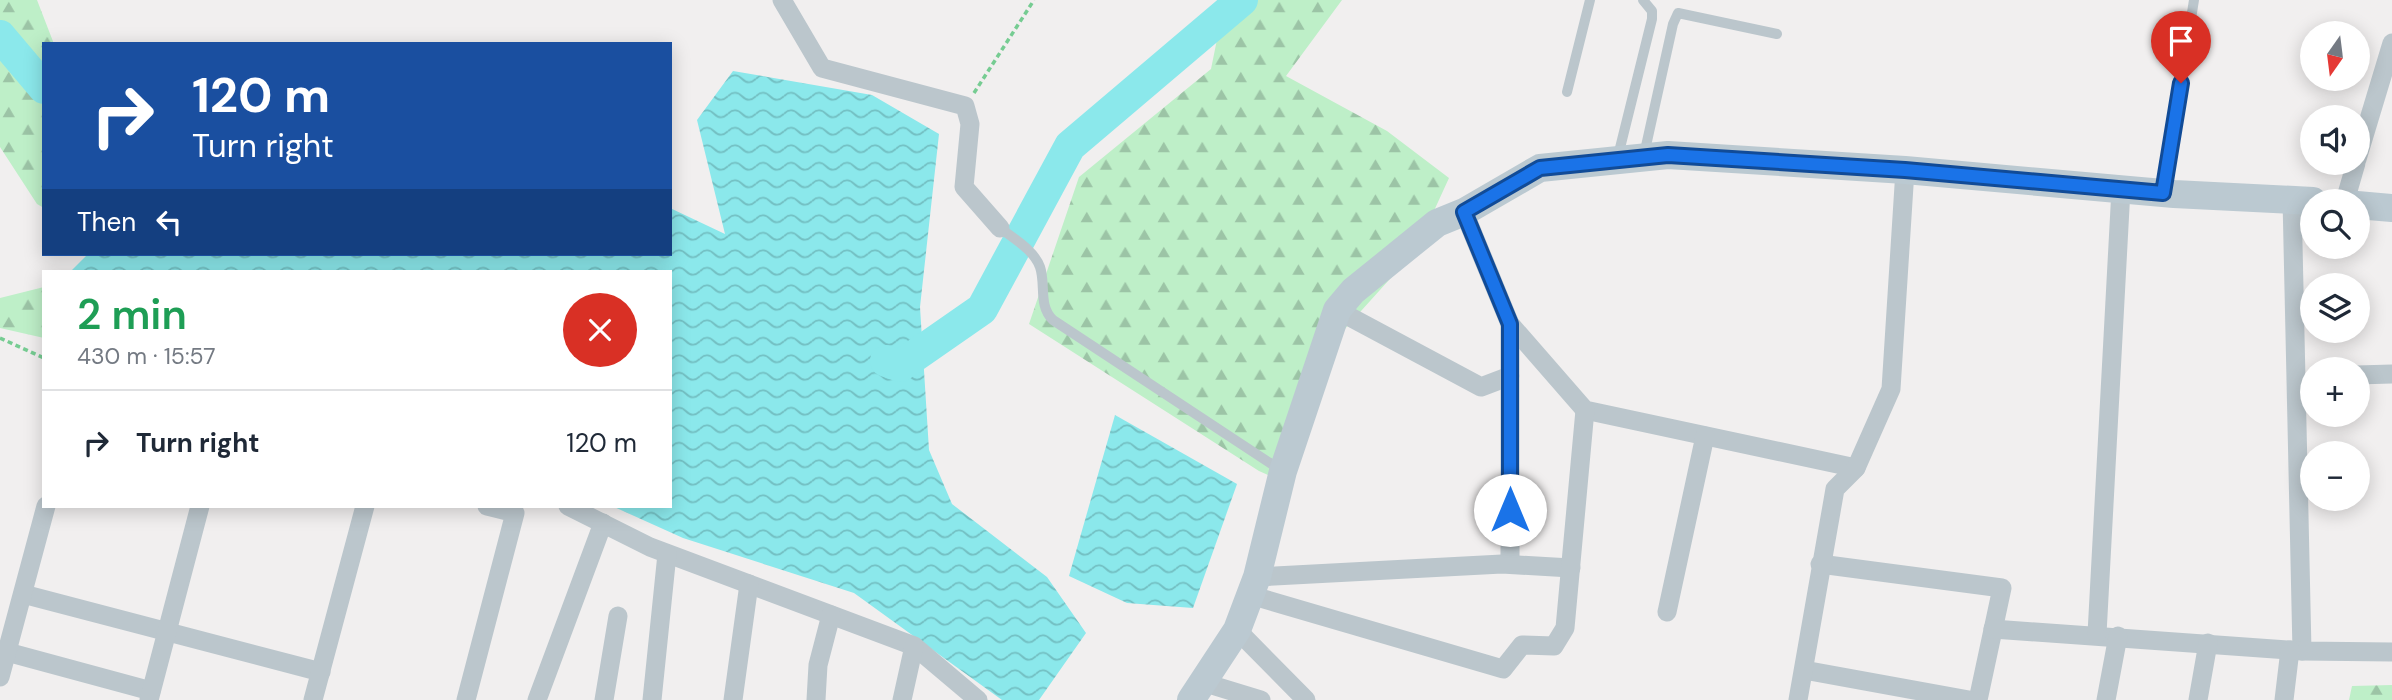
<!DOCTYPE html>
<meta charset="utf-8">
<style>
:root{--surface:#fff;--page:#f2f2f3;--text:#1f2937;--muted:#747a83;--line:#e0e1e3}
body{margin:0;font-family:"DM Sans",sans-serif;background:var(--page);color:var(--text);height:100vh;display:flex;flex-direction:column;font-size:26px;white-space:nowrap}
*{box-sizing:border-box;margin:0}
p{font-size:23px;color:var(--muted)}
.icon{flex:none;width:38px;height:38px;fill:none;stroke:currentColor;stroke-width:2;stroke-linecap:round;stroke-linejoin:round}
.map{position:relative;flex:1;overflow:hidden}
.drawer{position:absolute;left:42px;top:270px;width:630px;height:238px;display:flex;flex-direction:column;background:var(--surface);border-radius:0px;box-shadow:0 4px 18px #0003}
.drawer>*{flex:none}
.top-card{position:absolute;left:42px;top:42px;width:630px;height:214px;border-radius:0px;box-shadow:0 4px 18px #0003;background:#1a4fa0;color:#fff;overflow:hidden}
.needle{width:46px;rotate:194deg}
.tools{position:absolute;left:2300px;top:21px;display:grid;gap:14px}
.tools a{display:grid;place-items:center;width:70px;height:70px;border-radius:50%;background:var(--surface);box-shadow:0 4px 18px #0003;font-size:35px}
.pin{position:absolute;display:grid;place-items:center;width:60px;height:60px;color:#fff;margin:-72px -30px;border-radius:50% 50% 50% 0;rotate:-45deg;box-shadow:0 0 7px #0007}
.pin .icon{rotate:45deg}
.me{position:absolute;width:77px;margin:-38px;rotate:0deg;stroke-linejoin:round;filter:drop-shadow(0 0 5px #0008)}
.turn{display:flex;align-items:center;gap:24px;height:147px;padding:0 35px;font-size:32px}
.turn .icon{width:91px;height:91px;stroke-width:2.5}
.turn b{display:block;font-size:49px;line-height:60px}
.then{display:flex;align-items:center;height:66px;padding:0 35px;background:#0003;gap:14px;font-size:26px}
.round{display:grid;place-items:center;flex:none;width:74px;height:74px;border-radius:37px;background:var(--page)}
.summary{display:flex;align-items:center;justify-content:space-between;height:119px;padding:0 35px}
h1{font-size:42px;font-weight:600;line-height:52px;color:#1e9e55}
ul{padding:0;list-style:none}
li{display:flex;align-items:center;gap:21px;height:105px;padding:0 35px;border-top:2px solid var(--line)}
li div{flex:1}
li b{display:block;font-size:26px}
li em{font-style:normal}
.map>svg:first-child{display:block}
.forest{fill:url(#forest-firs)}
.water{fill:url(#water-waves)}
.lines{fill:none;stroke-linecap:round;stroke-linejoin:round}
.river{stroke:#8be8eb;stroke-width:32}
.path{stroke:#76cc92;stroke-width:3.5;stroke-dasharray:5 3.5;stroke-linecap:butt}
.lane{stroke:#bbc6cc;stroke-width:10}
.street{stroke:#bbc6cc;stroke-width:19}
.secondary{stroke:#bbc9d1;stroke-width:28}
.route-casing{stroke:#114b97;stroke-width:18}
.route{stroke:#1a73e8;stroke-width:12}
</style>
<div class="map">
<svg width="2392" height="700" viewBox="0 0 2392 700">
<defs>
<pattern id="forest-firs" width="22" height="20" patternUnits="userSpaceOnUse" patternTransform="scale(1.75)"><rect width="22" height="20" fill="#beefc8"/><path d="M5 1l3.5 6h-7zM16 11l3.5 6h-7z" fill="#9cc4a6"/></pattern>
<pattern id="water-waves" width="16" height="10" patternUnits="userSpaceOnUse" patternTransform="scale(1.75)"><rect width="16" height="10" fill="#8be8eb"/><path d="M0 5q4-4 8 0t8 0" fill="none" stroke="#73bfc2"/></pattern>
</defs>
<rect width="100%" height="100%" fill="#f1efef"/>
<g class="forest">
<path d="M0 0H37L54 44H44V208L37 204 0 147Z"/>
<path d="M1225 0H1342L1286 76 1387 131 1449 178 1416 250 1343 331 1289 484 1259 471 1029 324 1079 177 1211 69Z"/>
<path d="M44 287V338L0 328V298Z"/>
<path d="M2392 685V700H2349L2352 686Z"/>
</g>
<g class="water">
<path d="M733 71 872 95 939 134 920 307 929 450 952 504 1047 577 1086 633 1039 700H1002L854 593 683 538 612 506H670V271H71L88 254H670V208L725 234 697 120Z"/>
<path d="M1115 415 1237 484 1193 608 1127 603 1069 576Z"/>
</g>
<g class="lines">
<g class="river">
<path d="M0 36 44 88"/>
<path d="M886 361 900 366 982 309 1070 146 1242 0"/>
</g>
<g class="path">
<path d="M974 93 1034 0"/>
<path d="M0 338 44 358"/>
</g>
<g class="lane">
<path d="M1567 92 1590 0"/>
<path d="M1644 155 1673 24 1678 13 1777 34"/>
<path d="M1618 156 1652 19V11L1643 0"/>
<path d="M2164 189 2194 0"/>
<path d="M1000 228C1013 238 1034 250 1040 267 1046 284 1038 306 1053 320L1279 469"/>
</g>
<g class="street">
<path d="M782 0 822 68 965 106 970 124 964 187 1000 228"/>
<path d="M2357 159 2392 43"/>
<path d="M2292 199 2302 651"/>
<path d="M2345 201 2356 163"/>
<path d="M1464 212 1510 324 1585 410 1856 468"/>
<path d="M1337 310 1481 387 1510 376"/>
<path d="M2357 375 2392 374"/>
<path d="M568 506 650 547 914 646 978 700"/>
<path d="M1510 564V324"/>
<path d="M1820 564 2002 588 1978 700"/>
<path d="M1257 577 1502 564 1571 568"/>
<path d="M23 594 321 672"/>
<path d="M1250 595 1503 669 1522 645 1554 646 1565 628 1585 410"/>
<path d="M1667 612 1705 436"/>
<path d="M1993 629 2302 651 2392 652"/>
<path d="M1237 630 1306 700"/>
<path d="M2097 634 2121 189"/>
<path d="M7 652 151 691"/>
<path d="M1804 670 1969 700"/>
<path d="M0 677 46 506"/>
<path d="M1202 682 1261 700"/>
<path d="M149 700 200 506"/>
<path d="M313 700 365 506"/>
<path d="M466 700 515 513 487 506"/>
<path d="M537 700 603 523"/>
<path d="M604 700 618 616"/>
<path d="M652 700 667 554"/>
<path d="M733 700 749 584"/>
<path d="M816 700 818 665 831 615"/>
<path d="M902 700 914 646"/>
<path d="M1798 700 1835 489 1856 468 1891 389 1905 170"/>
<path d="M2106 700 2118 636"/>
<path d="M2198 700 2208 643"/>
<path d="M2284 700 2290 650"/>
</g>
<g class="secondary">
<path d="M2357 205 2392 208"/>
<path d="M1191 700 1237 630 1257 577 1283 471 1337 310 1353 291 1437 223 1464 212 1540 168 1668 155 1905 170 2174 194 2313 201"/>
</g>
</g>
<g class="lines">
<defs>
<path id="route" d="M1510 510V324L1464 212 1540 168 1668 155 1905 170 2163 193 2181 83"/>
</defs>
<use href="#route" class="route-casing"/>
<use href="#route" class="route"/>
</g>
</svg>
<div class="tools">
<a><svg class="needle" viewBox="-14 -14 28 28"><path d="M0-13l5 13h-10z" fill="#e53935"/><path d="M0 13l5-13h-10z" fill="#747a83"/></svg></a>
<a><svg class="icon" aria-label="sound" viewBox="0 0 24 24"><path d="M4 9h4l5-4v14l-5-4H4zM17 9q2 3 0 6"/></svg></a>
<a><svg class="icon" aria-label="search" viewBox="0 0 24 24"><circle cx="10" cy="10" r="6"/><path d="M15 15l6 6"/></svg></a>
<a><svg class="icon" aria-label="layers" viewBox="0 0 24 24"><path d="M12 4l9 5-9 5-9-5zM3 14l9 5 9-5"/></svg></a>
<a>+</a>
<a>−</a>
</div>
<div class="pin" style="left:2181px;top:83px;background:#d93025"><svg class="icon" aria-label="arrive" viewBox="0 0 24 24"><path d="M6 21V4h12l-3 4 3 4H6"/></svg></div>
<svg class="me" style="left:1510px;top:510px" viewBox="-20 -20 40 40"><circle r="19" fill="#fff"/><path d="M0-13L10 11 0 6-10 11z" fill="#1a73e8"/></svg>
<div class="top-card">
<div class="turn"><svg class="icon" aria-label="right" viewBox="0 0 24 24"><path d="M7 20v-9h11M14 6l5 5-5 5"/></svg><div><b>120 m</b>Turn right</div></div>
<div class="then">Then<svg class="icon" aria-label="left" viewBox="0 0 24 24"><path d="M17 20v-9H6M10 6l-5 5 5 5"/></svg></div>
</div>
<section class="drawer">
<div class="summary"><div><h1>2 min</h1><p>430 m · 15:57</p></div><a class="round" style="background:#d93025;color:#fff"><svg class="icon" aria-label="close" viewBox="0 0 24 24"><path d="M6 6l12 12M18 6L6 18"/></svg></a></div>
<ul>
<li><svg class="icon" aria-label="right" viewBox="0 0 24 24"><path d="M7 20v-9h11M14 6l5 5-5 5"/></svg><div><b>Turn right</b></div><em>120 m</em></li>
</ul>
</section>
</div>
